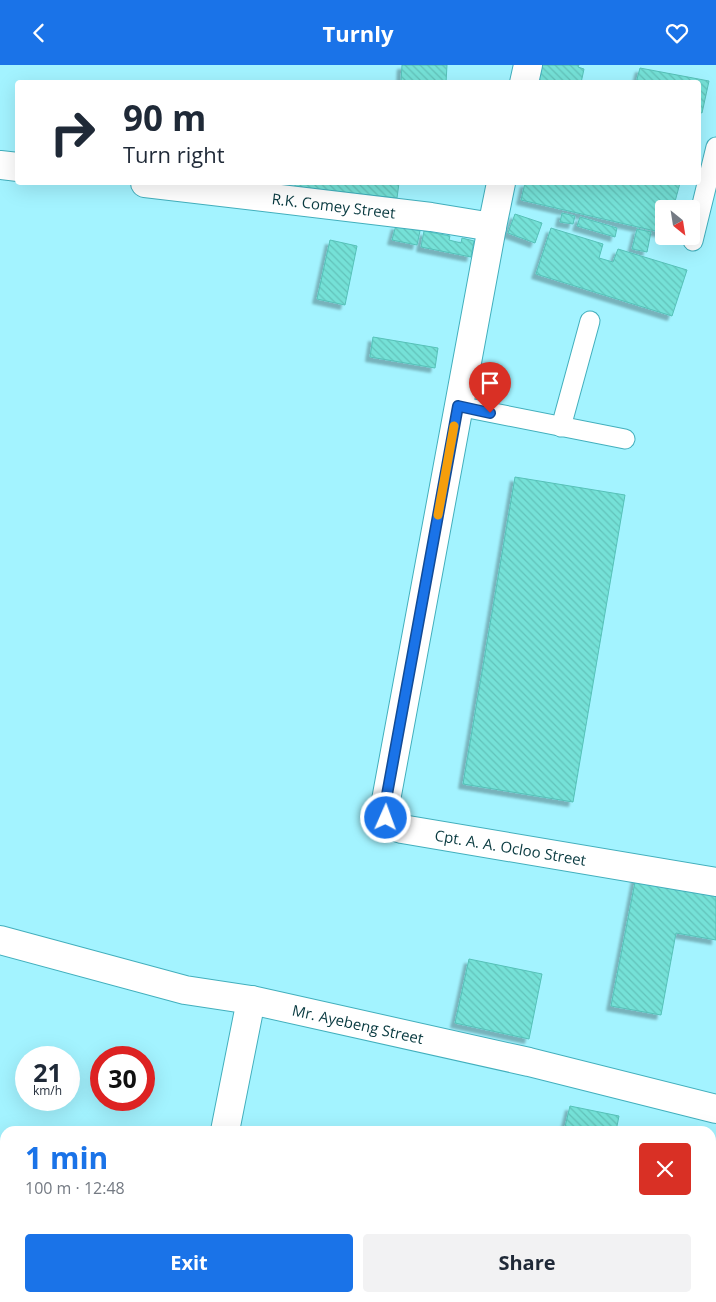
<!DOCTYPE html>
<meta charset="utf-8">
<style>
:root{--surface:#fff;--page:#f2f2f3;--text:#1f2937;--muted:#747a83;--accent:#1a73e8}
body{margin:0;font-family:"Open Sans",sans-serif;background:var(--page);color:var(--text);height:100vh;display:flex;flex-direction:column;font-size:19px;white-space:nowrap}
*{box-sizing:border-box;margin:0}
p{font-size:16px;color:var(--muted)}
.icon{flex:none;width:28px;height:28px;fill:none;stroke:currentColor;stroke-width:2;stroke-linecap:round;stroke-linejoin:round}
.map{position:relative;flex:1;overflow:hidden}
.sheet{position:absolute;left:0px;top:1061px;width:716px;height:176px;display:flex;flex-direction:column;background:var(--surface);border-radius:15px 15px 0 0;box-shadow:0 5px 20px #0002}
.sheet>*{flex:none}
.guide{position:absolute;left:15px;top:15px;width:686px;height:105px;border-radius:5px;box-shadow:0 5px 20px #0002;background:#fff;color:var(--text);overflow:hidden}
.needle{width:32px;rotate:150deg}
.buttons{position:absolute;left:655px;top:135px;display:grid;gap:10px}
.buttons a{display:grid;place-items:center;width:45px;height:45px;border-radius:5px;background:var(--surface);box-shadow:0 5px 20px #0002;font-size:25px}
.speed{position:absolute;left:15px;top:981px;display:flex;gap:10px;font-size:25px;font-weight:700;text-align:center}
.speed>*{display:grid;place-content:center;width:65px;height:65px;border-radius:50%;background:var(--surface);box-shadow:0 5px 20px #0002;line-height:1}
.speed small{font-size:12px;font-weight:400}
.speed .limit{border:8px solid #d22;background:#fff;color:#111}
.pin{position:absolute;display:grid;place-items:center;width:42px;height:42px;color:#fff;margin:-51px -21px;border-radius:50% 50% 50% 0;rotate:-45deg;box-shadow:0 0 5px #0007}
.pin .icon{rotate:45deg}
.me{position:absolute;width:55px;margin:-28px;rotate:2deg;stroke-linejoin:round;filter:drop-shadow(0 0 4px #0008)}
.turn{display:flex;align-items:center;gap:18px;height:105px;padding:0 25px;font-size:22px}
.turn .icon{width:65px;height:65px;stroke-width:2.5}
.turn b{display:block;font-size:35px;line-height:42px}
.round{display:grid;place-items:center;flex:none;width:52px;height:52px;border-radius:5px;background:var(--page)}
.overview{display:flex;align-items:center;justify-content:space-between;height:85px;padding:0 25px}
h1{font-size:30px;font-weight:700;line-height:38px;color:var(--accent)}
.cta{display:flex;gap:10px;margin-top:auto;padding:10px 25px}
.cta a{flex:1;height:58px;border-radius:5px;background:var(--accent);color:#fff;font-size:20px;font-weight:700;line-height:58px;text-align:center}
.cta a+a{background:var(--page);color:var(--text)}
header{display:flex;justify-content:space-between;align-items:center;height:65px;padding:0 25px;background:var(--accent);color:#fff;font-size:22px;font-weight:700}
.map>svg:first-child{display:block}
.building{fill:url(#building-back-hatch);stroke:#56c1b8;filter:url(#shadow)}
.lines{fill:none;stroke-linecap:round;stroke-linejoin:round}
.lane-casing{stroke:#42afbd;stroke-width:21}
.street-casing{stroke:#42afbd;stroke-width:30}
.lane{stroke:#fff;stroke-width:19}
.street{stroke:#fff;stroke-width:28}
.route-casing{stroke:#114b97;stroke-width:12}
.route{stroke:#1a73e8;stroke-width:9}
.slow{stroke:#f59e0b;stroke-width:9}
.labels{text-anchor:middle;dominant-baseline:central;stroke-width:4;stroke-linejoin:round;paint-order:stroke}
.street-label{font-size:15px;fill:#093a40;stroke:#fff}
</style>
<header><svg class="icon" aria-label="back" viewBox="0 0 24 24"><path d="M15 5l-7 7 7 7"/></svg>Turnly<svg class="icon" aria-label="heart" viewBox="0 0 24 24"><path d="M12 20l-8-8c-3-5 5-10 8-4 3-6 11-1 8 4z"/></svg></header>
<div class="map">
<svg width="716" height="1237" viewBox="0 0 716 1237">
<defs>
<pattern id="building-back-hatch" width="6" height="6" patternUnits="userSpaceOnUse" patternTransform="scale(1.25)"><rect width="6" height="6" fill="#74e1d7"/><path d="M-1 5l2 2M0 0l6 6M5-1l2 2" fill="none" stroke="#63c2ba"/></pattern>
<filter id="shadow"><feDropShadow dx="-4.5" dy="4.5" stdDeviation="1" flood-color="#0004"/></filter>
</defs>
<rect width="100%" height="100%" fill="#a3f3ff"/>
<g class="building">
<path d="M402 0H447L446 18 401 16Z"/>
<path d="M536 0H579L578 2 584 4 581 18H538Z"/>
<path d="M640 3 709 16 702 48 699 47V18H636Z"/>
<path d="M295 118H399L397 133 295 122Z"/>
<path d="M525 118H680L673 144H664V168L521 135Z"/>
<path d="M562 148 575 151 573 159 560 157Z"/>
<path d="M515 149 542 158 535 178 508 168Z"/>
<path d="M580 152 617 163 615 172 577 161Z"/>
<path d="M396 160 420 166 417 180 392 175Z"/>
<path d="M551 163 603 179 599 193 613 197 618 184 687 205 672 251 536 209Z"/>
<path d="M637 164 651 167 647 187 632 184Z"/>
<path d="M424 166 450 171 449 175 461 178 462 173 474 176 471 192 421 182Z"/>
<path d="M330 175 357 181 345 240 317 234Z"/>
<path d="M373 272 438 283 435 303 370 292Z"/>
<path d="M515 412 625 430 573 737 463 719Z"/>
<path d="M636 812 716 826V875L676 868 661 950 611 941Z"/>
<path d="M469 894 542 909 529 974 455 958Z"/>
<path d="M570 1041 619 1051 616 1066H564Z"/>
</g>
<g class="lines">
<defs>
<g id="lane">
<path d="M693 176 716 82"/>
<path d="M458 341 625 374"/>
<path d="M561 362 590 256"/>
</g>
<g id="street">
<path d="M524 18 528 0"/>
<path d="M0 100 18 102"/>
<path id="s1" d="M145 118 431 152 492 162"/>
<path id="s2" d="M501 118 492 162 384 746C387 757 391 761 402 764L716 817"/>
<path id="s3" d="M0 875 185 925 251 935 529 997 716 1044"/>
<path d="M225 1066 251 935"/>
</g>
</defs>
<use href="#lane" class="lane-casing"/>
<use href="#street" class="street-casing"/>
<use href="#lane" class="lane"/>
<use href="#street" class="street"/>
</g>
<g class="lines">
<defs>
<path id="route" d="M386 753 384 746 458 341 490 348"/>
</defs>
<use href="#route" class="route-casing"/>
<use href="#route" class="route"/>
<path class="slow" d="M438 450 454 361"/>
</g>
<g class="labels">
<g class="street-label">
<text stroke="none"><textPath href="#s1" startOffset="190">R.K. Comey Street</textPath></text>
<text stroke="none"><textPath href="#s2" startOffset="776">Cpt. A. A. Ocloo Street</textPath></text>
<text stroke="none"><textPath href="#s3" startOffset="368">Mr. Ayebeng Street</textPath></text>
</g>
</g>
</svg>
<div class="buttons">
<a><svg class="needle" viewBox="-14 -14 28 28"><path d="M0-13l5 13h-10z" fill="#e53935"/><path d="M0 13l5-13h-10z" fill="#747a83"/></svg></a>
</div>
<div class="speed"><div>21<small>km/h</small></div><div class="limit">30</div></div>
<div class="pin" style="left:490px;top:348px;background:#d93025"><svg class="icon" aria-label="arrive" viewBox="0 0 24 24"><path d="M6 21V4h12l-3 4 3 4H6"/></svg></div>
<svg class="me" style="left:386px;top:753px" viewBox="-20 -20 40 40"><circle r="17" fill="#1a73e8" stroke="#fff" stroke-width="3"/><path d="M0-11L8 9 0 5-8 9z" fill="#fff"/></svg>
<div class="guide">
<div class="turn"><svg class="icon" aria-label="right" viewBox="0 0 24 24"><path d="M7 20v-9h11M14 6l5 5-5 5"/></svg><div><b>90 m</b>Turn right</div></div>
</div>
<section class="sheet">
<div class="overview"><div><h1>1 min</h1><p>100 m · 12:48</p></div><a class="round" style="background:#d93025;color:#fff"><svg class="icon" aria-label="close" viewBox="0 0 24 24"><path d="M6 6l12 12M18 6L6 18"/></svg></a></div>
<div class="cta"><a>Exit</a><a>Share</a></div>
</section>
</div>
